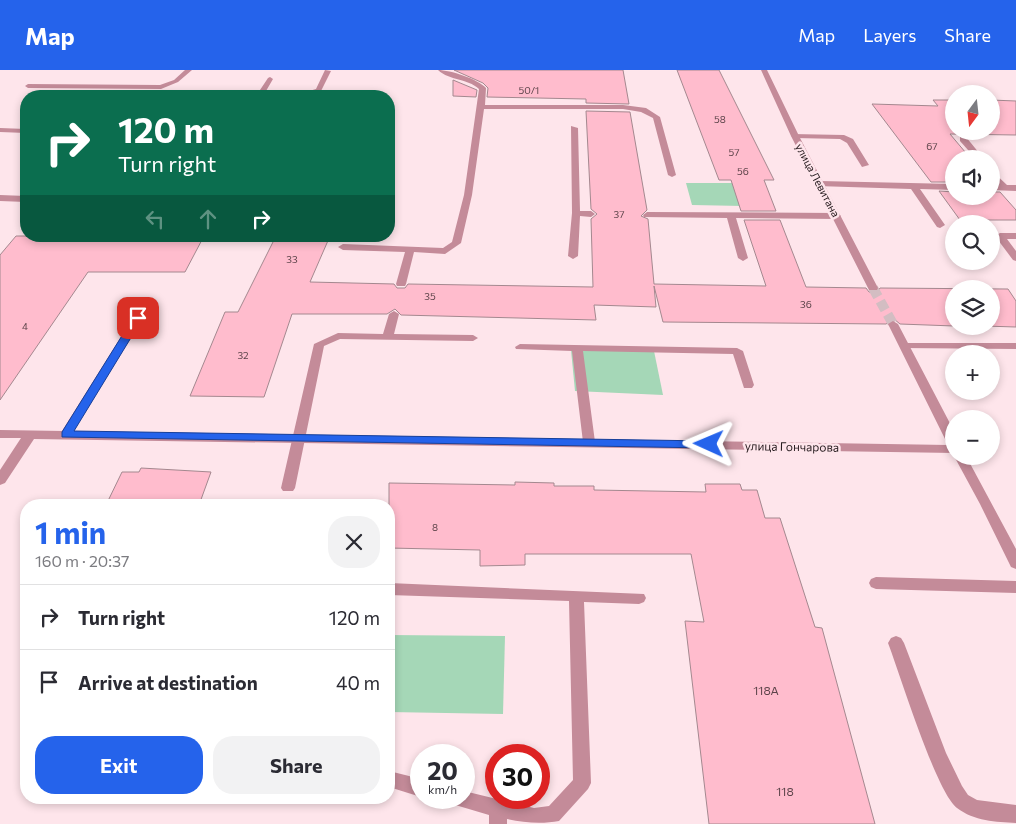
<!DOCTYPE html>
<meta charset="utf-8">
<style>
:root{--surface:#fff;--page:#f2f2f3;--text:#2b2b33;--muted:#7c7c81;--line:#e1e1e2;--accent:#2563eb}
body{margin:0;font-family:Commissioner,sans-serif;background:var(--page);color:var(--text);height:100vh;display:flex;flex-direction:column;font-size:19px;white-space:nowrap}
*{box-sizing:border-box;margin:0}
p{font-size:16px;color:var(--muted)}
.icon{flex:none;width:28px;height:28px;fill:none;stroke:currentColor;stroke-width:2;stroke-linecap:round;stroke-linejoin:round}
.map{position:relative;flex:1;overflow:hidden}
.drawer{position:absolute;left:20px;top:429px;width:375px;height:305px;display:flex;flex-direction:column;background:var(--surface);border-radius:20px;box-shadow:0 2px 8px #0003}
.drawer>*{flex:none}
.guide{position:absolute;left:20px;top:20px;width:375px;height:152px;border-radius:20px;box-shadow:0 2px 8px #0003;background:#0b6e4f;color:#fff;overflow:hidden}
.needle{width:32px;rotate:195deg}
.buttons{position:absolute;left:945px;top:15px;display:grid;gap:10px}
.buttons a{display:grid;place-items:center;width:55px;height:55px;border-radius:50%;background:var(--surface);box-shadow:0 2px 8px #0003;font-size:25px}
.speed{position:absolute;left:410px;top:674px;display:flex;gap:10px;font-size:25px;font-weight:700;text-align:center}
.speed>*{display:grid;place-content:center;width:65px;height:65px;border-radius:50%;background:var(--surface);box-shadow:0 2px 8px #0003;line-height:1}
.speed small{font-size:12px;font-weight:400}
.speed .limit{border:8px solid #d22;background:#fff;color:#111}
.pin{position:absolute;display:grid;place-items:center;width:42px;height:42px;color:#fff;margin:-21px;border-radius:10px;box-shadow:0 2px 8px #0006}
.me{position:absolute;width:55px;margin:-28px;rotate:271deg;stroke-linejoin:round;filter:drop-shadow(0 0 4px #0008)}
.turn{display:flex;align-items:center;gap:18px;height:105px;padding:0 15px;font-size:22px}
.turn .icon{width:65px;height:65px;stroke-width:2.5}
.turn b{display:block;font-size:35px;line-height:42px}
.lanes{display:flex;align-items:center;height:48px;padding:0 15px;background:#0003;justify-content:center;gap:25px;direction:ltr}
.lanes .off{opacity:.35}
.round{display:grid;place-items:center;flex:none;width:52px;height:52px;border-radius:20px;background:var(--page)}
.overview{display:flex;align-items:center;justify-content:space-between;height:85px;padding:0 15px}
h1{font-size:30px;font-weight:700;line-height:38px;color:var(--accent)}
.action{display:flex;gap:10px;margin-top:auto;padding:10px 15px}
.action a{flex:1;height:58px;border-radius:20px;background:var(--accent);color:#fff;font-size:20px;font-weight:700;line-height:58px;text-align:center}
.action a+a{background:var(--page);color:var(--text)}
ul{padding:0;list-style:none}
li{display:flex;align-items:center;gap:15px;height:65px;padding:0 15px;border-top:1px solid var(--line)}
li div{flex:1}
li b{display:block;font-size:19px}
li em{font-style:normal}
header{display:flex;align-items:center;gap:30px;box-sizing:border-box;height:70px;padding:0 25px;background:var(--accent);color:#fff}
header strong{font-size:24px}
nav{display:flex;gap:28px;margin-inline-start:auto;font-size:18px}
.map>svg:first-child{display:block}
.green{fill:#a5d7b7}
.building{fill:#ffbccd;stroke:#a4888f}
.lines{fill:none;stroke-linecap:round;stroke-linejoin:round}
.minor-tunnel{stroke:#d3bdc2;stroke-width:10;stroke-dasharray:10 5;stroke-linecap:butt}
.service{fill:#c48b99;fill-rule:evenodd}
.minor{fill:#c48b99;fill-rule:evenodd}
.route{fill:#2563eb;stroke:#184099}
.labels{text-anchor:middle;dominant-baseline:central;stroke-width:5;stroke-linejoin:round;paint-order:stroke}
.number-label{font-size:10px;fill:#5d444a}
.far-street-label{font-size:11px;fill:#271c1f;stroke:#fee5eb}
.street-label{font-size:12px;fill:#271c1f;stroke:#fee5eb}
.near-number-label{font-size:12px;fill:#5d444a}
</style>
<header>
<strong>Map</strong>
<nav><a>Map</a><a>Layers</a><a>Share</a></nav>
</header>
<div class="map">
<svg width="1016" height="754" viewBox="0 0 1016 754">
<rect width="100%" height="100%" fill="#fee5eb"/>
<g class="green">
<path d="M686 113H735L743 136 692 135Z"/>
<path d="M571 280 654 281 663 325 575 321Z"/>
<path d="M389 565 505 566 503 644 389 642Z"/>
</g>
<g class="building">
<path d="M454 0H623L629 34 586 33V29L487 27 488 18 483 13Z"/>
<path d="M677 0H719L774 110H764L776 141H741L731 110H719Z"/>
<path d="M453 10 477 20 476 27 453 26Z"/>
<path d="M933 30H954V61H991V30L1016 31V65L950 64 971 89H954V112H931L872 34 938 36Z"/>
<path d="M586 41 630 42 647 140 641 146 648 149 654 214 766 216 744 150H780L806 217 866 218 869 222H877L880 218 1008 219 1016 231V257L984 256H991V219H954V256L900 254 894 249 886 254 663 252 654 216 656 237 594 235 596 250 401 245 395 239 387 244H292L264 327 190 326 225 242H238L276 166H330L310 212 394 214 397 218H405L408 214 593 217 591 149 597 144 591 139Z"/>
<path d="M939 121 954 122V126H991V122H1000L1016 140V150H960Z"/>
<path d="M16 166H204L185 202H88L0 330V185Z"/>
<path d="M141 398 211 402 199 435H106L122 402H139Z"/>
<path d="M515 412 554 413V416H594V420L706 422 705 414H740L742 420H757L765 448H780L815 557 822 558 875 754H709L685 551 704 552 691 484H525V495L480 496V480L389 478V413L515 415Z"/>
</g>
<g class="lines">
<path class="minor-tunnel" d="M873 218 893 254"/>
<g class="service">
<path d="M185 0H192L178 12 161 19 28 18 25 16 28 14 160 15 174 10Z"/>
<path d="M325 0 331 1 321 21 307 26H256L268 8 270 7 273 9 266 21 306 22 316 19Z"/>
<path d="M438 0C450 0 478 9 486 18L485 35H623L646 38 660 47 676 105 672 107 668 105 653 48 641 42 623 39H484L472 125 461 173 445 184 414 182 406 214 405 216H397L396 214 405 182 343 180 338 177 343 174 443 178 452 172 464 125 479 19C467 8 450 11 438 0Z"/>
<path d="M571 56 578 58 580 141H591L595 144 591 147 580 146 578 186 573 189 568 186 572 143Z"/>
<path d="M0 58 26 59V63L0 62Z"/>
<path d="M792 64 844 65 853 69 869 95 862 97 847 73 840 69 795 68 791 66Z"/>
<path d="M960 67H966L984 89H976L960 71Z"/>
<path d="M991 100 1007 115H1016V121L991 120V114L998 115 991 107Z"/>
<path d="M820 111 954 114V120L920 119 945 155 940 158 937 157 911 119 817 116 816 114Z"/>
<path d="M0 125 26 126V132L0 131Z"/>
<path d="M647 142 837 143 841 146 837 149 736 148 748 188 743 191 738 188 727 148 644 147 643 145Z"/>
<path d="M1000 163H1016V169H1007L1016 181V191L1013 190 995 166Z"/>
<path d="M394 241 399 244 394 264 473 265 478 268 473 271 340 269 324 276 295 418 293 421H283L281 418 314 274 338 263 383 264 389 244Z"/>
<path d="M138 245 143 248 70 367H62L60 364 62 361 133 248Z"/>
<path d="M905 273H1016V279L901 278 900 276 901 274Z"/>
<path d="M520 274 737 278 743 281 754 315 752 318H744L733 284 583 281 595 372 589 376 583 372 572 281 516 279 515 277Z"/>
<path d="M876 507 1016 511V523L876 519 871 517 869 513 871 509Z"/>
<path d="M389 513 644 524 646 528 644 532 639 534 584 532 591 713 588 719 559 751C543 754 524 753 507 749V754H489V745L452 734 449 728H464V721L534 738 549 736 573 710 569 531 389 525Z"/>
<path d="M896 566 901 568 904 573 946 683 962 716 968 725 977 730 1016 735V753C996 752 974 751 957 738 936 722 900 604 888 573L891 568Z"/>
<path d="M389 701 421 709V727L389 717Z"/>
</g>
<g class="minor">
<path d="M761 0H767L799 66 878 218 877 220H869L868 218 791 66Z"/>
<path d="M893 251 898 254 954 361V383L34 369 5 413 0 415V400L21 368H0V360L948 375 888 254Z"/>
<path d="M954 386H966L1016 479V499L1011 497 980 434Z"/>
</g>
</g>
<path class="route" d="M138 245 143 248 74 361 709 371 714 374 709 378 62 367V362L133 248Z"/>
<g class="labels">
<g class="number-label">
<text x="529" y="20">50/1</text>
<text x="720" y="49">58</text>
<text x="932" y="76">67</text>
<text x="734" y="82">57</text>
<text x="743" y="101">56</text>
<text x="619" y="144">37</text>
<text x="292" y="189">33</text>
<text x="430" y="226">35</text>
<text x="806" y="234">36</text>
<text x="25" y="256">4</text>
<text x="243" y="285">32</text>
<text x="435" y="457">8</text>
</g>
<g class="far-street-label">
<text transform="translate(818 110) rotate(62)">улица Левитана</text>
</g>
<g class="street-label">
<text transform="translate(792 376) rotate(1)">улица Гончарова</text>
</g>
<g class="near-number-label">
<text x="766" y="620">118А</text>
<text x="785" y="721">118</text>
</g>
</g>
</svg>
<div class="buttons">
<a><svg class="needle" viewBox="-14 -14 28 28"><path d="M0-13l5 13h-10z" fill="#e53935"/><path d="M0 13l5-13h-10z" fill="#7c7c81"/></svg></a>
<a><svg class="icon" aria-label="sound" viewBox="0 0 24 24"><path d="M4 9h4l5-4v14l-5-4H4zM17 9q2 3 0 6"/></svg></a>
<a><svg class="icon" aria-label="search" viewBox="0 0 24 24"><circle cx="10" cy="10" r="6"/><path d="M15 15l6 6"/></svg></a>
<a><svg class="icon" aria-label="layers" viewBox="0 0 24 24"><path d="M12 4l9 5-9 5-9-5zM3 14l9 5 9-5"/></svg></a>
<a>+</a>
<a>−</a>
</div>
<div class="speed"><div>20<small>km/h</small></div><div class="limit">30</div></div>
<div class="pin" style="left:138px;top:248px;background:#d93025"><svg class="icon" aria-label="arrive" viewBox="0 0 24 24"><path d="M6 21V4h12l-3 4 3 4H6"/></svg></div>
<svg class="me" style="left:709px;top:374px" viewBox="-20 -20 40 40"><path d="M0-17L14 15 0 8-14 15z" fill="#2563eb" stroke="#fff" stroke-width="4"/></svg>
<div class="guide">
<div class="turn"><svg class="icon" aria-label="right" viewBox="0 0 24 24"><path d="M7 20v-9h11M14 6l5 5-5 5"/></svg><div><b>120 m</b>Turn right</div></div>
<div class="lanes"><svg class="icon off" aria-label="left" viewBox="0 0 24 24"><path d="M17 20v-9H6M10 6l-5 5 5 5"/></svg><svg class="icon off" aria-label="ahead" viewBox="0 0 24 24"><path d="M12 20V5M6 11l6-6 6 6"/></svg><svg class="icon" aria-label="right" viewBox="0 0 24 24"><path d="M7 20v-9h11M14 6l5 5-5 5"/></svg></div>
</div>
<section class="drawer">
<div class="overview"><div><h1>1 min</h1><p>160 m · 20:37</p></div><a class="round"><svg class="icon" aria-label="close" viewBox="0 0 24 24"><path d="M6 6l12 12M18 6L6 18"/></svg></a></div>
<ul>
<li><svg class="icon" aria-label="right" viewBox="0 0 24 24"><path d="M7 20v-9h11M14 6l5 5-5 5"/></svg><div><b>Turn right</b></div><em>120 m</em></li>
<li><svg class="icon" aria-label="arrive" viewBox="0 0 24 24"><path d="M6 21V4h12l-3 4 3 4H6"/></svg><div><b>Arrive at destination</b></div><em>40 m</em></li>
</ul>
<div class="action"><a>Exit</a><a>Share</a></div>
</section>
</div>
